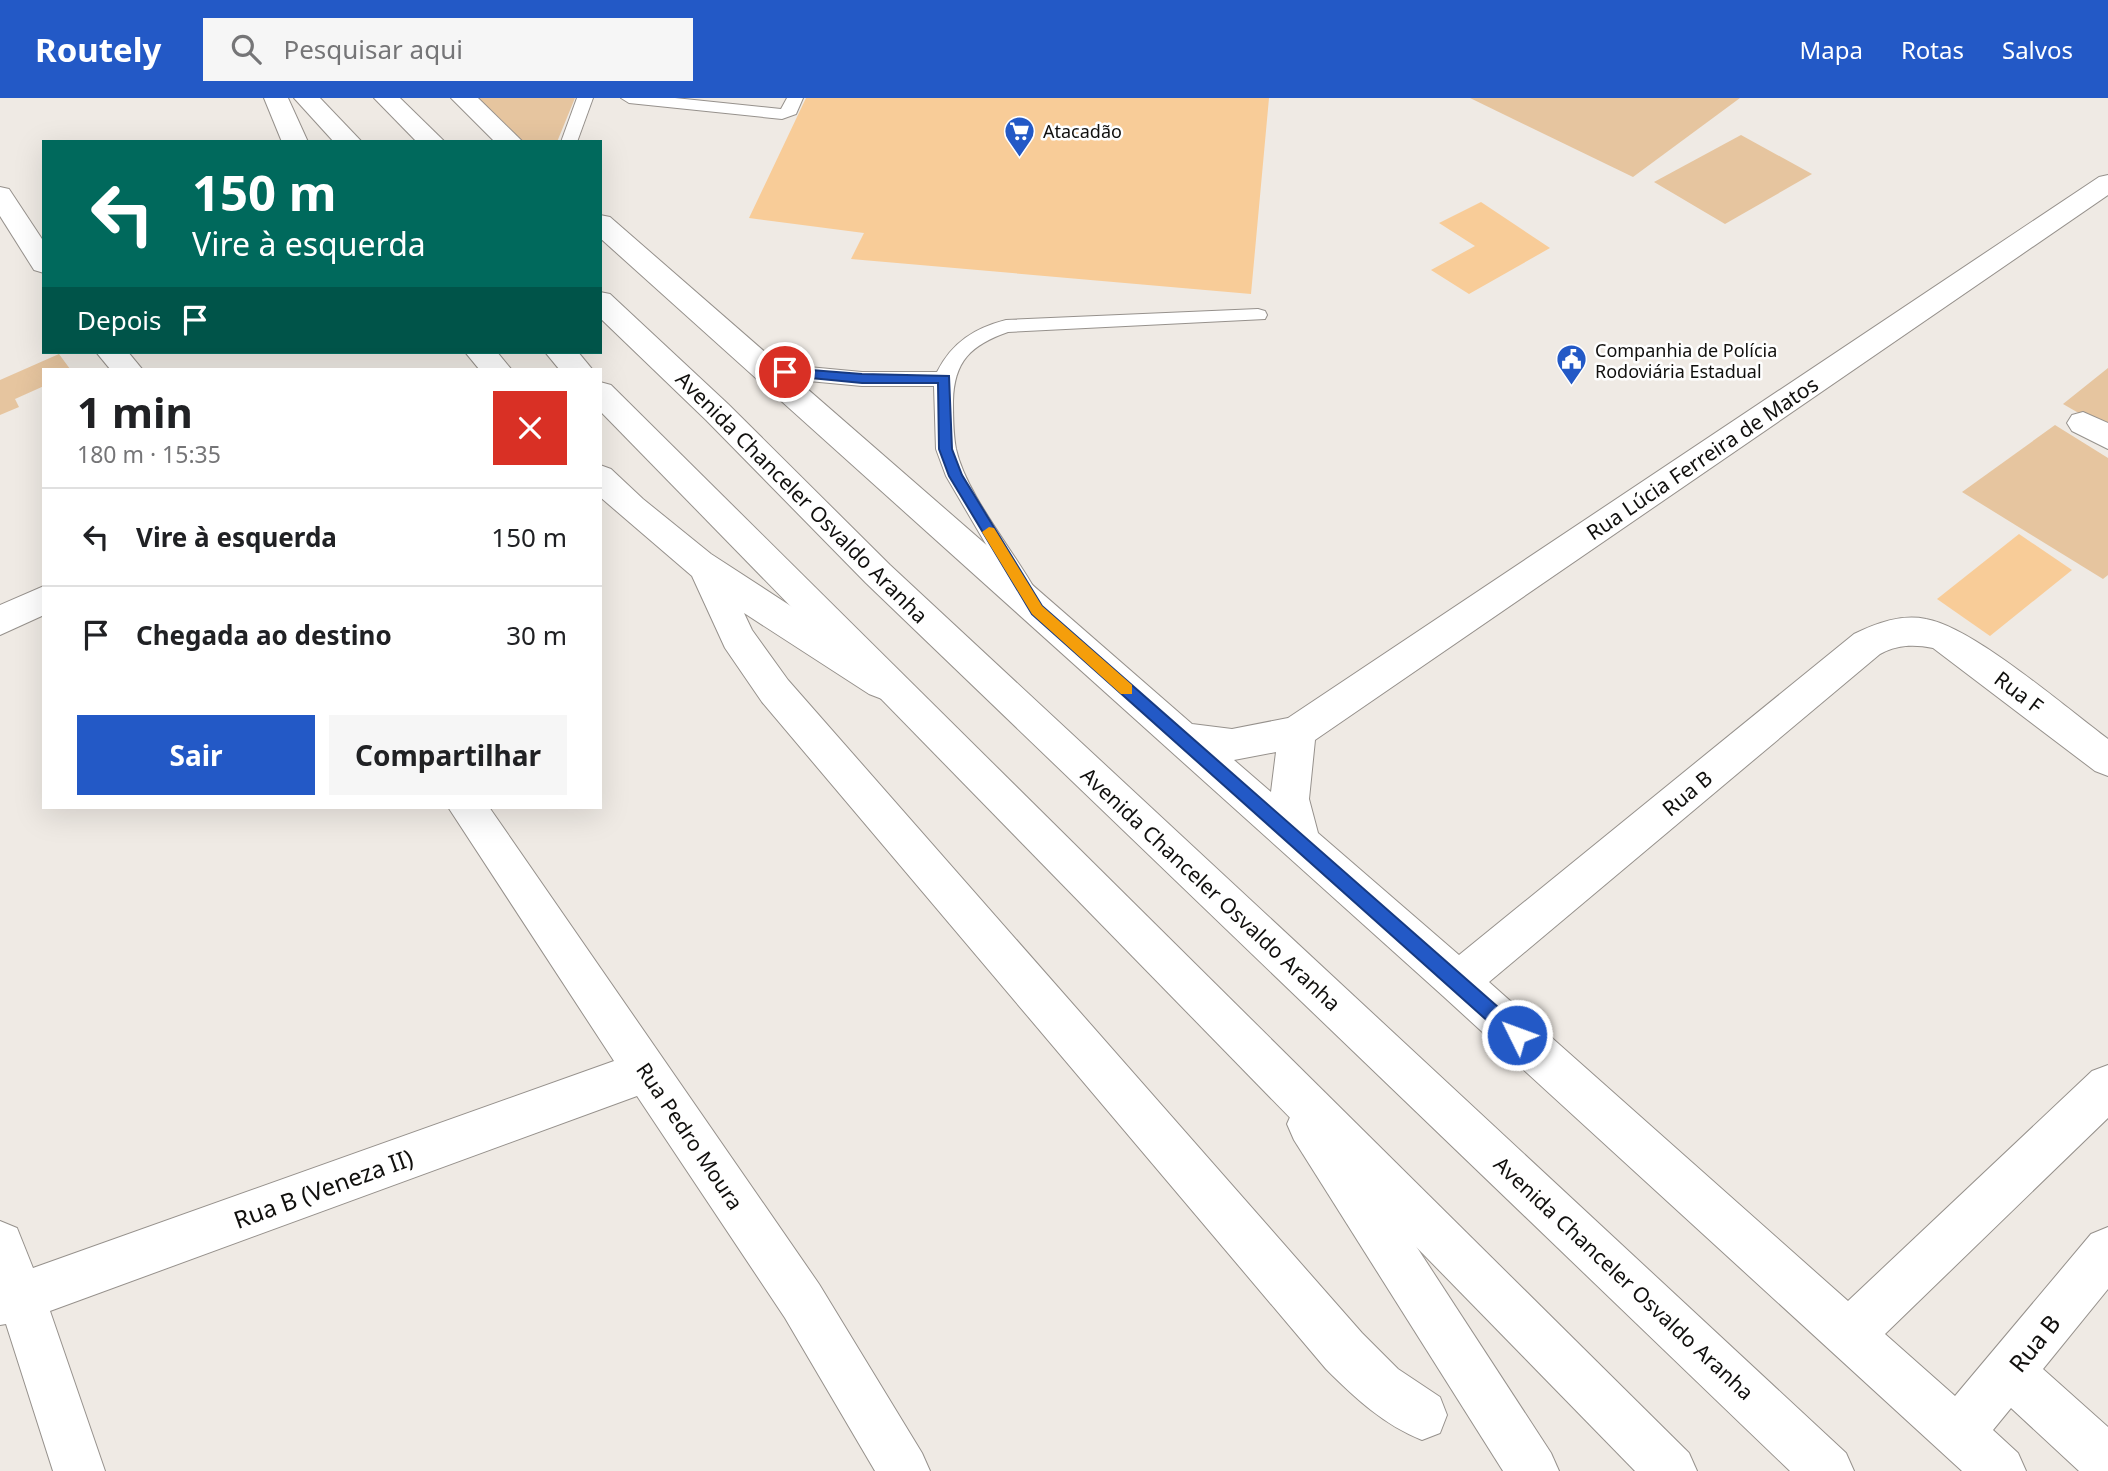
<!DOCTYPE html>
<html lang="pt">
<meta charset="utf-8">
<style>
:root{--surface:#fff;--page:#f6f6f6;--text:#202124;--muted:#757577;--line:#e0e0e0;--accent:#2359c6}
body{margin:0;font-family:"Noto Sans",sans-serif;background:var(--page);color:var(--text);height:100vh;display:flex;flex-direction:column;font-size:26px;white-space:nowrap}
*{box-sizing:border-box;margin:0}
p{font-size:23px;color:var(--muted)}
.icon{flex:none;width:38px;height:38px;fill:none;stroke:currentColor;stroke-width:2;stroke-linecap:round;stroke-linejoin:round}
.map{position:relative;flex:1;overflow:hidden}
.drawer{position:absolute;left:42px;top:270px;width:560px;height:441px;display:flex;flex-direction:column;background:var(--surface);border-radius:0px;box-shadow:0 7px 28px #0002}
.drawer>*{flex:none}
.guide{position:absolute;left:42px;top:42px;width:560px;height:214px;border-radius:0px;box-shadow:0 7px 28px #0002;background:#00695c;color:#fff;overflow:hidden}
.pin{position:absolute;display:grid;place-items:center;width:60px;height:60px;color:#fff;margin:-30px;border:4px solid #fff;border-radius:50%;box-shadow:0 2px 7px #0007}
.me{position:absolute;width:77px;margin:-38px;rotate:312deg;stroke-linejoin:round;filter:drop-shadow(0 0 5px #0008)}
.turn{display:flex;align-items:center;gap:24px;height:147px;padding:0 35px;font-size:32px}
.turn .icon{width:91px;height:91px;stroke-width:2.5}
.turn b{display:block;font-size:49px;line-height:60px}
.then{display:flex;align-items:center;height:66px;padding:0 35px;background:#0003;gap:14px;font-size:26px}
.round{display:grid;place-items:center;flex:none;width:74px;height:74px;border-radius:0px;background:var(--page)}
.headline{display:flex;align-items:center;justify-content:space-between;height:119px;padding:0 35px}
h1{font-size:42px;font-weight:700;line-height:52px}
.button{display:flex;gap:14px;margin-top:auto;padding:14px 35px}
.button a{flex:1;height:80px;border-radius:0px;background:var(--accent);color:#fff;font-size:28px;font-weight:700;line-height:80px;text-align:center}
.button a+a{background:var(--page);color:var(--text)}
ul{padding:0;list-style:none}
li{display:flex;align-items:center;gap:21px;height:98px;padding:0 35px;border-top:2px solid var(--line)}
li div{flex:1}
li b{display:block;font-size:26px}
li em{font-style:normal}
header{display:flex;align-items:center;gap:42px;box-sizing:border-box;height:98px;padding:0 35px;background:var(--accent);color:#fff}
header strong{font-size:33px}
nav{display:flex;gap:38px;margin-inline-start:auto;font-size:24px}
.search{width:490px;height:63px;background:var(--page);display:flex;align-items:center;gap:18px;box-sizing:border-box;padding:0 24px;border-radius:0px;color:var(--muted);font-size:26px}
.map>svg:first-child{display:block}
.green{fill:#e6c59f}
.building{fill:#f8cc98}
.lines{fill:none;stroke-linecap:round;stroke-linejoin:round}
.lane-casing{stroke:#96918c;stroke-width:2}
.street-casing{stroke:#96918c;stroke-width:2}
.primary-casing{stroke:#96918c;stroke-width:2}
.lane{fill:#fff;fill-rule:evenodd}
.street{fill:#fff;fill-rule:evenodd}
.primary{fill:#fff;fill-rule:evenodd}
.route{fill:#2359c6;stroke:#173a81;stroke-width:2}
.slow{fill:#f59e0b}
.labels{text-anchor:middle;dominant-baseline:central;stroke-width:5;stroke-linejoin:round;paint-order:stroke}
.far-poi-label{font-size:18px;fill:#11100e;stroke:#fff;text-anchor:start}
.street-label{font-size:21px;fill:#11100e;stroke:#fff}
.near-street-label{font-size:24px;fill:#11100e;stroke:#fff}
</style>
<header>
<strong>Routely</strong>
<div class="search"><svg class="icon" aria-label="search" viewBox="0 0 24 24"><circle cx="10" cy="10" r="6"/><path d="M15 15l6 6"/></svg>Pesquisar aqui</div>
<nav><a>Mapa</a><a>Rotas</a><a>Salvos</a></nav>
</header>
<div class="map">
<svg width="2108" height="1373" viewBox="0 0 2108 1373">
<rect width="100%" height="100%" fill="#efeae4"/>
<g class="green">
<path d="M474 0H575L557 44H522Z"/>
<path d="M1470 0H1740L1633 79Z"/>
<path d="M1741 37 1812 76 1725 126 1654 84Z"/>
<path d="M59 256 70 271H44V288L15 301 19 309 0 317V282Z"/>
<path d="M2108 270V332L2063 306Z"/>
<path d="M2055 327 2108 360V477L2103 481 1962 394Z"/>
</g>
<g class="building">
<path d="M806 0H1269L1251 196 851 161 864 135 749 120Z"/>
<path d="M1481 104 1550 150 1469 196 1431 172 1475 148 1439 125Z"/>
<path d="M2019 436 2072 472 1990 538 1937 501Z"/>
</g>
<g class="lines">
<defs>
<g id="lane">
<path d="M577 0H593L577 44H561Z"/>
<path d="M621 0H675L781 11 787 0H803L796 16 782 21 629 5Z"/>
<path d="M1258 211 1265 213 1267 217 1265 221 1008 234C971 247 954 263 953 303 953 318 953 335 956 351 966 396 1014 453 1037 495L1034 501 1026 504 1018 501 946 378 936 351 934 288H862L766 279 756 272 766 265 862 274H937C952 244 975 230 1006 222Z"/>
</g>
<g id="street">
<path d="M264 0H288L308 44H282Z"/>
<path d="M451 0H478L523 44H495Z"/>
<path d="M2108 77V97L1315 642 1309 701 1318 735 1459 857 1854 536C1877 525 1901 516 1926 521 1973 529 2066 610 2108 641V678L2095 673 1933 550C1913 546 1897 547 1880 556L1489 884 1848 1203 2092 973 2108 967V1020L1885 1236 1955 1298 2091 1136 2108 1129V1191L2043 1271 2108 1329V1373H2079L2011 1310 1993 1332 2018 1355 2026 1373H1962L1443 898 600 140V117L610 119 1192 626 1232 631 1288 620 2099 79ZM1276 654 1271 694 1234 662Z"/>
<path d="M0 89 9 91 44 144V175L34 172 0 118Z"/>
<path d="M96 254H128L142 271H110Z"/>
<path d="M465 254H497L511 271H479Z"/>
<path d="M2083 314 2108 325V351L2072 333 2067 325 2072 317Z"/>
<path d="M600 367 611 371 643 401 711 456 895 576 900 586 895 596 882 601 869 596 744 515 752 532 788 582 1362 1235 1398 1271 1440 1299 1447 1317 1440 1335 1422 1342C1384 1327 1355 1300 1326 1271L762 604 725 550 692 478 600 399Z"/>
<path d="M44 488V517L0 537V507Z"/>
<path d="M448 709H489L819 1186 922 1355 930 1373H875L785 1220 637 998 50 1213 105 1373H53L6 1226 0 1227V1123L17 1130 33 1170 614 963Z"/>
<path d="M1310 1003 1326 1010 1551 1355 1559 1373H1503L1294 1042 1287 1026 1294 1010Z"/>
</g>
<g id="primary">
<path d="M294 0H320L362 44H334Z"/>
<path d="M374 0H400L445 44H417Z"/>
<path d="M600 194 610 196 728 306 890 467 1846 1355 1854 1373H1790L866 485 706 322 600 220Z"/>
<path d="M545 254H578L592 271H559Z"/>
<path d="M600 284 611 287 1689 1355 1697 1373H1635L600 313Z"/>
</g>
</defs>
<use href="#lane" class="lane-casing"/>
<use href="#street" class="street-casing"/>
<use href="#primary" class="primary-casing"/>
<use href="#lane" class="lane"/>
<use href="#street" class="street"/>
<use href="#primary" class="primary"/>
</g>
<path class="route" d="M785 270 862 276 949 278 952 351 962 377 1042 508 1523 931 1526 937 1523 943 1517 946 1510 943 1032 516 949 378 939 351 938 285H862L780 277 778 274Z"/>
<path class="slow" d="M989 429 994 430 1042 508 1132 587V596H1121L1032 516 982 434Z"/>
<defs>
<symbol id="supermarket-pin" viewBox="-11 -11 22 30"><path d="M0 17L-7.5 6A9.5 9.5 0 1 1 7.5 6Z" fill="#2359c6" stroke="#fff"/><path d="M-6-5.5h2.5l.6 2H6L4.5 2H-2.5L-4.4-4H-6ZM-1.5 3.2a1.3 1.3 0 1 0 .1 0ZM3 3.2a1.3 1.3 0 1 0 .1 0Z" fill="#fff"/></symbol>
<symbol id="civic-pin" viewBox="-11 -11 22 30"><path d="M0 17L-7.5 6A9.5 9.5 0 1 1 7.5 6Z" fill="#2359c6" stroke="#fff"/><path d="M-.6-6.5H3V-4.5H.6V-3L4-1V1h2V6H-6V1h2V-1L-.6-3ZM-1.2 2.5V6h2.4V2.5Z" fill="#fff"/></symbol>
</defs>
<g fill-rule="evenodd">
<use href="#supermarket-pin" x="1002" y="16" width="35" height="47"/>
<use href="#civic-pin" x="1554" y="244" width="35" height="47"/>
</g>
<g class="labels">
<g class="far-poi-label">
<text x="1043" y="33">Atacadão</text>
<text x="1595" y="252">Companhia de Polícia<tspan x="1595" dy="21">Rodoviária Estadual</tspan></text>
</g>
<g class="street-label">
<text transform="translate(1702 360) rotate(-34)">Rua Lúcia Ferreira de Matos</text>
<text transform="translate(802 399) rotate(45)">Avenida Chanceler Osvaldo Aranha</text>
<text transform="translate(2019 594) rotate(37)">Rua F</text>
<text transform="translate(1687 695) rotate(-40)">Rua B</text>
<text transform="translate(1211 791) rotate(43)">Avenida Chanceler Osvaldo Aranha</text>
<text transform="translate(690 1038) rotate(56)">Rua Pedro Moura</text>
<text transform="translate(1624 1180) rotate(43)">Avenida Chanceler Osvaldo Aranha</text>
</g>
<g class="near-street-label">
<text transform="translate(323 1090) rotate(-20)">Rua B (Veneza II)</text>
<text transform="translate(2034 1245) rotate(-51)">Rua B</text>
</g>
</g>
</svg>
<div class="pin" style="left:785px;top:274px;background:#d93025"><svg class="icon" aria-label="arrive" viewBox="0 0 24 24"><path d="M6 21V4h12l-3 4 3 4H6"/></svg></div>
<svg class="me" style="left:1517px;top:937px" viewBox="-20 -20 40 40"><circle r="17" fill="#2359c6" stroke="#fff" stroke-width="3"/><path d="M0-11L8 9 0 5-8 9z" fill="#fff"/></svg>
<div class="guide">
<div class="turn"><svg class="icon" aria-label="left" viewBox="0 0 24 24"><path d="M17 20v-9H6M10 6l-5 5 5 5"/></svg><div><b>150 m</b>Vire à esquerda</div></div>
<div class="then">Depois<svg class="icon" aria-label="arrive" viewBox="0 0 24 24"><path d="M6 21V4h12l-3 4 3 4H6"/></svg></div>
</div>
<section class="drawer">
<div class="headline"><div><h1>1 min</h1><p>180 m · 15:35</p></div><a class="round" style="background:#d93025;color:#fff"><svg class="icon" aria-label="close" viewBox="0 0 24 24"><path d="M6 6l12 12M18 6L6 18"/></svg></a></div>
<ul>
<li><svg class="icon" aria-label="left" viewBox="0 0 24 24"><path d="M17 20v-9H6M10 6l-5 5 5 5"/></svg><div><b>Vire à esquerda</b></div><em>150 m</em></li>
<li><svg class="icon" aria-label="arrive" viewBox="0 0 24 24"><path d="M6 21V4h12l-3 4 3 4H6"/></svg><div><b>Chegada ao destino</b></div><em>30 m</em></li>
</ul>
<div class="button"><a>Sair</a><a>Compartilhar</a></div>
</section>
</div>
